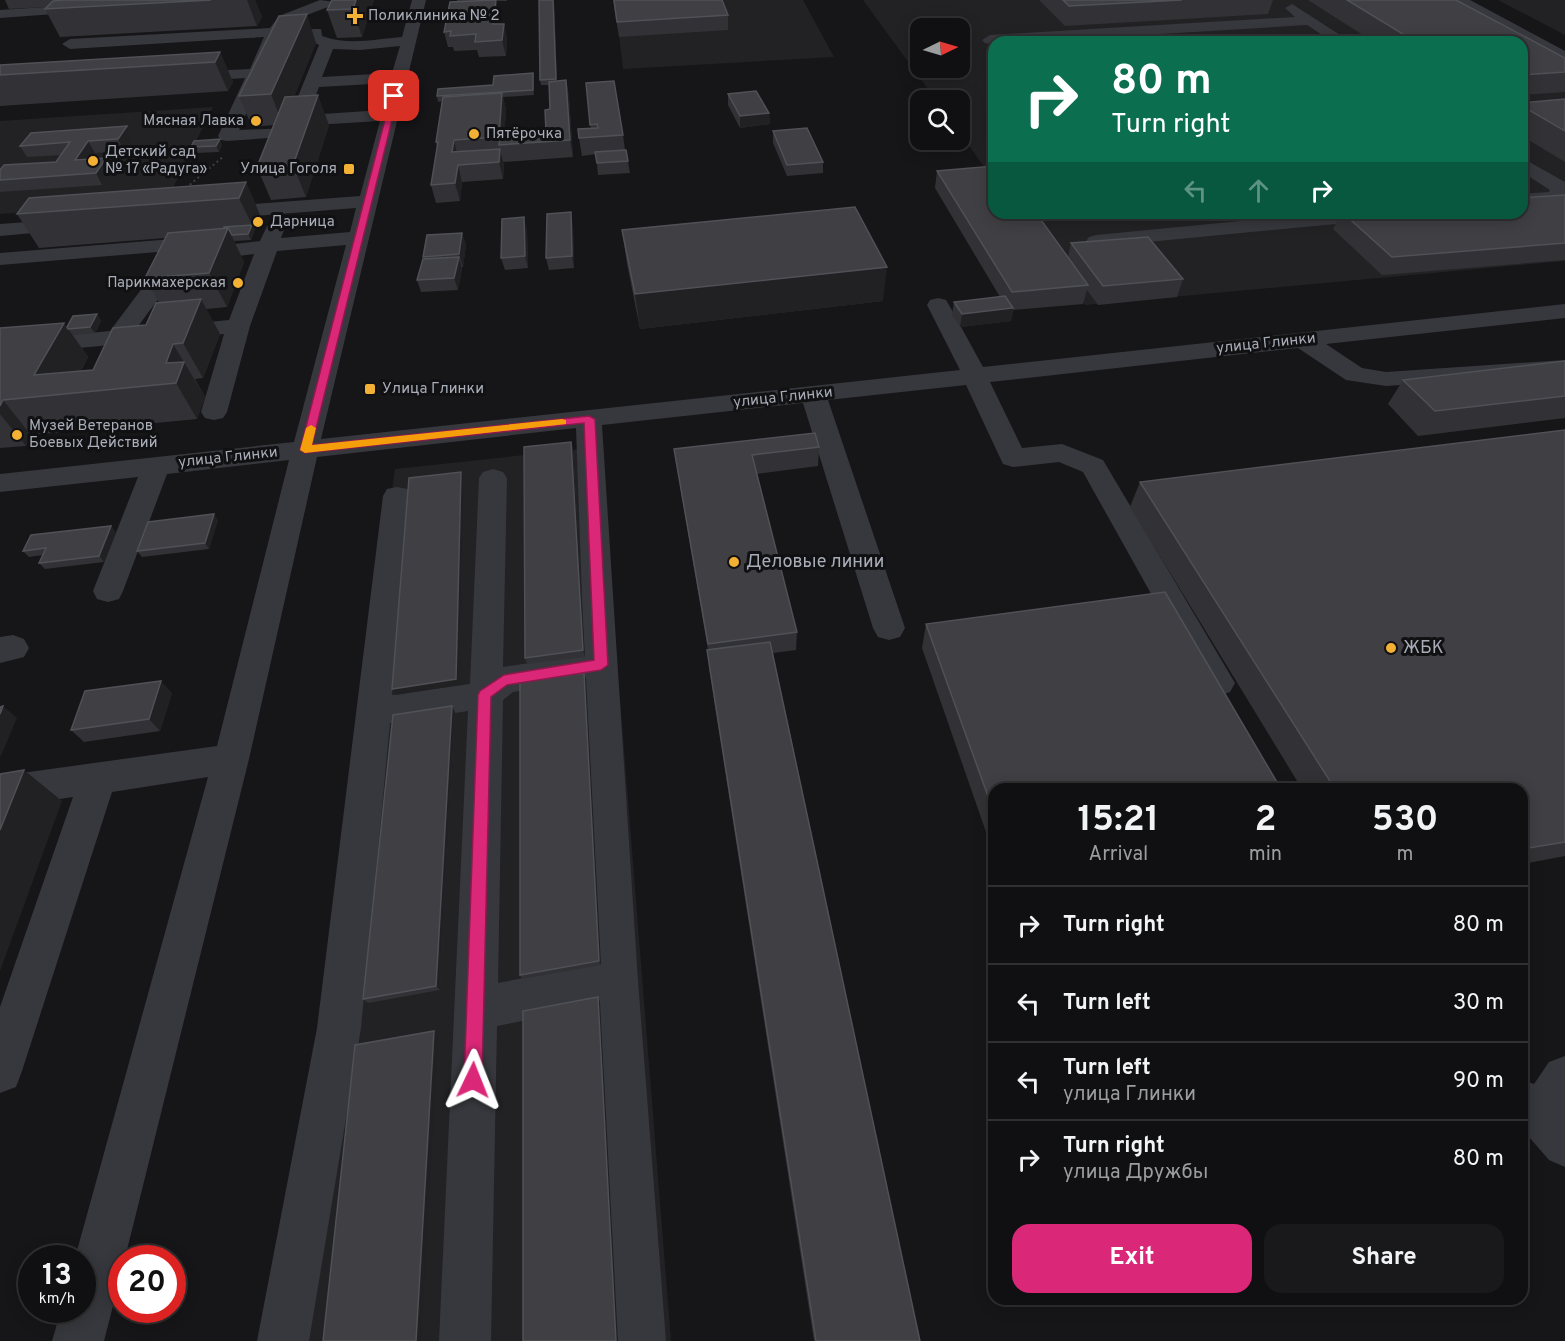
<!DOCTYPE html>
<meta charset="utf-8">
<style>
:root{--surface:#101012;--page:#19191b;--text:#f1f3f6;--muted:#9c9d9f;--line:#303032;--accent:#db2777}
body{margin:0;font-family:Overpass,sans-serif;background:var(--page);color:var(--text);height:100vh;display:flex;flex-direction:column;font-size:22px;white-space:nowrap}
*{box-sizing:border-box;margin:0}
p{font-size:20px;color:var(--muted)}
.icon{flex:none;width:33px;height:33px;fill:none;stroke:currentColor;stroke-width:2;stroke-linecap:round;stroke-linejoin:round}
.map{position:relative;flex:1;overflow:hidden}
.drawer{position:absolute;left:988px;top:783px;width:540px;height:522px;display:flex;flex-direction:column;background:var(--surface);border-radius:18px;box-shadow:0 3px 15px #0003,0 0 0 2px var(--line)}
.drawer>*{flex:none}
.hud{position:absolute;left:988px;top:36px;width:540px;height:183px;border-radius:18px;box-shadow:0 3px 15px #0003,0 0 0 2px var(--line);background:#0b6e4f;color:#fff;overflow:hidden}
.needle{width:39px;rotate:85deg}
.tools{position:absolute;left:910px;top:18px;display:grid;gap:12px}
.tools a{display:grid;place-items:center;width:60px;height:60px;border-radius:12px;background:var(--surface);box-shadow:0 3px 15px #0003,0 0 0 2px var(--line);font-size:30px}
.speed{position:absolute;left:18px;top:1245px;display:flex;gap:12px;font-size:30px;font-weight:700;text-align:center}
.speed>*{display:grid;place-content:center;width:78px;height:78px;border-radius:50%;background:var(--surface);box-shadow:0 3px 15px #0003,0 0 0 2px var(--line);line-height:1}
.speed small{font-size:15px;font-weight:400}
.speed .limit{border:9px solid #d22;background:#fff;color:#111}
.pin{position:absolute;display:grid;place-items:center;width:51px;height:51px;color:#fff;margin:-26px;border-radius:12px;box-shadow:0 3px 9px #0006}
.me{position:absolute;width:66px;margin:-33px;rotate:2deg;stroke-linejoin:round;filter:drop-shadow(0 0 4px #0008)}
.turn{display:flex;align-items:center;gap:21px;height:126px;padding:0 24px;font-size:27px}
.turn .icon{width:78px;height:78px;stroke-width:2.5}
.turn b{display:block;font-size:42px;line-height:51px}
.lanes{display:flex;align-items:center;height:57px;padding:0 24px;background:#0003;justify-content:center;gap:30px;direction:ltr}
.lanes .off{opacity:.35}
.eta{display:flex;justify-content:space-evenly;align-items:center;height:102px;text-align:center}
.eta b{font-size:36px;font-weight:700;line-height:42px}
.button{display:flex;gap:12px;margin-top:auto;padding:12px 24px}
.button a{flex:1;height:69px;border-radius:18px;background:var(--accent);color:#fff;font-size:24px;font-weight:700;line-height:69px;text-align:center}
.button a+a{background:var(--page);color:var(--text)}
ul{padding:0;list-style:none}
li{display:flex;align-items:center;gap:18px;height:78px;padding:0 24px;border-top:2px solid var(--line)}
li div{flex:1}
li b{display:block;font-size:22px}
li em{font-style:normal}
.map>svg:first-child{display:block}
.built{fill:#222225;fill-rule:evenodd}
.lines{fill:none;stroke-linecap:round;stroke-linejoin:round}
.path{stroke:#3d3f44;stroke-width:2;stroke-dasharray:2 3;stroke-linecap:butt}
.minor{fill:#37383d;fill-rule:evenodd}
.wall{fill:#323236}
.shaded-wall{fill:#212124}
.building{fill:#3f3f44;stroke:#4f5156;stroke-width:1.5}
.route{fill:#db2777;stroke:#8e194d;stroke-width:1.5}
.slow{fill:#f59e0b}
.poi-dot{fill:#f2b134;stroke:#111113;stroke-width:2}
.labels{text-anchor:middle;dominant-baseline:central;stroke-width:6;stroke-linejoin:round;paint-order:stroke}
.far-poi-label{font-size:15px;fill:#a8adb8;stroke:#111113;text-anchor:start}
.far-street-label{font-size:15px;fill:#a8adb8;stroke:#111113}
.poi-label{font-size:18px;fill:#a8adb8;stroke:#111113;text-anchor:start}
</style>
<div class="map">
<svg width="1565" height="1341" viewBox="0 0 1565 1341">
<rect width="100%" height="100%" fill="#161618"/>
<g class="built">
<path d="M615 0H803L834 57 623 69Z"/>
<path d="M863 0H1416L1493 42H994V181L960 133V100H936ZM921 28H960V68H921Z"/>
<path d="M1498 0H1565V35Z"/>
<path d="M1523 58 1565 81V261L1085 305 1018 213H1522Z"/>
<path d="M213 107 166 202 0 214V121Z"/>
<path d="M600 447 671 1341H277L395 469Z"/>
</g>
<g class="lines">
<path class="path" d="M186 188 224 156"/>
<g class="minor">
<path d="M320 0 335 2 333 5 289 22 281 33 239 130 289 128 292 132 289 136 283 137 227 141 221 140 218 136 245 78 186 82 178 77 186 72 250 69 264 37 70 49 62 44 70 39 270 28 279 16Z"/>
<path d="M412 0H426L321 439 960 370 927 305 930 300 938 298 946 300 949 305 983 367 1565 304V318L1326 344 1362 368 1386 372 1565 360V374L1386 386 1346 380 1298 348 990 382 1022 448 1062 444 1103 460 1235 683 1230 692 1218 696 1206 692 1083 472 1059 462 1013 467 1003 464 966 385 828 400 905 628 900 637 889 640 878 637 873 628 803 403 602 425 638 981 666 1341H614L597 1006 497 1026 491 1341H439L468 711 390 723 361 1028 309 1341H257L317 1028 383 496 387 489 397 487 407 489 411 496 392 695 470 684 479 478 483 472 493 469 503 472 507 478 503 667 584 655 576 428 317 457 249 759 125 1258H122V1271L104 1341H52L61 1310H82V1258H75L208 777 112 792 22 1071 16 1087 0 1093V1007L73 797 0 808V776L217 746 289 460 167 474 123 591 119 599 108 602 97 599 93 591 138 477 0 492V474L294 442 346 245 277 251 250 326 227 412 223 418 214 420 205 418 201 412 224 334 48 351 0 361V347L48 337 110 331 170 251 0 265V253L185 238 192 240 195 244 193 249 260 241 267 226 274 224 281 226 284 230 281 238 350 232 356 208 214 219 207 217 204 213 207 209 214 207 360 196 380 121 297 126 291 125 288 121 319 45 306 38 311 29H321L322 36C348 46 376 39 402 37ZM400 46 392 73 322 77 333 49 360 50ZM390 83 382 110 308 115 319 87ZM254 254 229 320 136 329 185 263ZM585 680 596 964 498 983 503 700 513 692Z"/>
<path d="M1452 0H1470L1565 51V62Z"/>
<path d="M91 4 98 8 96 11 0 18V10Z"/>
<path d="M1292 4 1351 42H1333L1307 25 1030 42H994V44L985 43 982 40 990 35 1295 17 1285 8Z"/>
<path d="M1522 158 1565 182V197L1562 201 1522 206V194L1549 192 1550 190 1522 172Z"/>
<path d="M1325 213H1398L1395 217 1388 219 1096 247 1089 245 1086 241 1089 237 1096 235Z"/>
<path d="M70 219 77 221 80 225 77 229 0 236V224Z"/>
<path d="M13 635 24 639 29 648 24 657 0 663V637Z"/>
<path d="M1565 1056V1167L1549 1160 1522 1129V1080L1534 1084 1549 1062Z"/>
</g>
</g>
<g class="wall">
<path d="M5 0H255L262 17 257 26 60 37 45 9 48 7 9 9Z"/>
<path d="M374 0 362 37 337 38 327 10Z"/>
<path d="M457 0H507V1H496L499 14 498 24H504L507 39 506 56 479 57 477 50 454 51 453 47H448L444 32 457 2Z"/>
<path d="M554 0 557 81 566 80 569 97 573 157 503 162 504 166 503 179 462 182 460 201 436 203 431 185 437 148 436 142 442 101 438 102 437 96 493 85 533 73 534 79V95L503 97 506 110 504 135 546 132 550 109 549 85H541L540 80Z"/>
<path d="M613 0H722L728 15V30L619 37Z"/>
<path d="M1039 0H1273L1268 14 1065 26Z"/>
<path d="M1308 0H1456L1565 58V92L1522 95V42H1374Z"/>
<path d="M316 43 294 96 329 125 306 197 271 200 257 167 274 125 252 127 239 96Z"/>
<path d="M220 52 233 82 228 91 0 106V65Z"/>
<path d="M586 83 623 135 625 150H626L630 173 598 175 596 154 582 156 579 138 591 128Z"/>
<path d="M728 94 769 113 770 124 740 128 728 105Z"/>
<path d="M1565 99V162L1522 136V103Z"/>
<path d="M127 126 133 138 124 151 95 153 90 159 106 158 112 170 102 185 0 192V170L56 162 61 155 27 157 20 146Z"/>
<path d="M773 131 823 162V173L787 176 773 143Z"/>
<path d="M222 145 219 152 194 153 191 147Z"/>
<path d="M937 171 1068 257 1071 243 1183 279 1177 297 1098 305 1087 290 1083 304 1013 310 1011 321 960 327 952 315 954 302 1000 297 935 188Z"/>
<path d="M246 182 260 215 251 240 234 241 244 262 227 307 206 309 220 334 203 378 195 379 205 397 197 419 31 435 26 446 0 448V328L67 327 97 314 101 321 95 333 73 335 88 357 81 371 93 370 146 325 159 303 145 278 165 238 39 248 17 214Z"/>
<path d="M1565 195V260L1382 275 1333 229 1341 213H1522Z"/>
<path d="M573 224 574 268 549 270 546 258Z"/>
<path d="M527 229 528 268 505 270 501 258Z"/>
<path d="M622 230 883 301 640 329 627 264Z"/>
<path d="M462 233 466 245 463 267H462V269L458 290 421 292 417 280 424 259 423 257Z"/>
<path d="M1565 361V418L1418 436 1388 404 1403 380Z"/>
<path d="M1565 430V856L1522 864V789H1302L1130 507 1140 482Z"/>
<path d="M571 442 573 448 585 657 527 664 525 658Z"/>
<path d="M819 447 818 466 757 474 797 632 796 650 773 653 920 1341H814L709 668 708 650 677 468 674 449Z"/>
<path d="M218 520 209 549 142 557 137 551Z"/>
<path d="M111 526 116 533 104 562 45 569 39 563 43 555 29 557 23 551Z"/>
<path d="M926 624 994 789V855L922 648Z"/>
<path d="M586 679 601 965 522 979 520 975Z"/>
<path d="M172 693 160 731 84 742 71 730Z"/>
<path d="M455 712 440 990 368 1003 363 999Z"/>
</g>
<g class="shaded-wall">
<path d="M247 0H255L262 17 257 26Z"/>
<path d="M356 0H374L362 37 353 9Z"/>
<path d="M496 0 499 14 496 40 493 24Z"/>
<path d="M553 0 554 3 557 84 556 79Z"/>
<path d="M307 14 316 43 283 125 271 94Z"/>
<path d="M504 24 507 39 506 56 502 40Z"/>
<path d="M220 52 233 82 228 91 215 62Z"/>
<path d="M533 73 534 79V95L533 90Z"/>
<path d="M566 80 569 97 573 157 570 140Z"/>
<path d="M502 93 506 110 504 145 499 137Z"/>
<path d="M318 95 329 125 306 197 293 165Z"/>
<path d="M769 113 770 124 740 128V116Z"/>
<path d="M127 126 133 138 124 151 118 139Z"/>
<path d="M220 139 222 145 219 152 216 146Z"/>
<path d="M454 140 458 158 452 152Z"/>
<path d="M88 141 95 153 81 172 75 160Z"/>
<path d="M500 149 504 166 503 179 499 162Z"/>
<path d="M106 158 112 170 102 185 96 173Z"/>
<path d="M458 165 462 182 460 201 455 183Z"/>
<path d="M246 182 260 215 251 240 248 234 252 225 239 198Z"/>
<path d="M571 212 573 224 574 268 572 256Z"/>
<path d="M524 217 527 229 528 268 525 256Z"/>
<path d="M228 228 244 262 227 307 209 273Z"/>
<path d="M462 233 466 245 463 267 459 254Z"/>
<path d="M459 257 462 269 458 290 454 278Z"/>
<path d="M887 267 883 301 640 329 635 294Z"/>
<path d="M201 299 220 334 203 378 183 343Z"/>
<path d="M1013 308 1011 321 960 327 962 314Z"/>
<path d="M97 314 101 321 95 333 90 327Z"/>
<path d="M64 323 88 357 69 393 34 375Z"/>
<path d="M173 344 205 397 197 419 176 383 166 363Z"/>
<path d="M3 400 31 435 26 446 0 414V406Z"/>
<path d="M571 442 573 448 585 657 583 650Z"/>
<path d="M461 472 463 478 459 685 396 695 392 689Z"/>
<path d="M214 514 218 520 209 549 205 543Z"/>
<path d="M111 526 116 533 104 562 99 556Z"/>
<path d="M584 673 586 679 601 965 599 961Z"/>
<path d="M161 681 172 693 160 731 149 719Z"/>
<path d="M3 706 17 718 1 756 0 755V714Z"/>
<path d="M452 706 455 712 440 990 436 986Z"/>
<path d="M24 770 62 801 0 971V830Z"/>
<path d="M598 997 600 1002 618 1341H616Z"/>
<path d="M434 1031 438 1035 421 1341H416Z"/>
</g>
<g class="building">
<path d="M64 0H211L45 9 53 1Z"/>
<path d="M332 0H356L353 9 327 10Z"/>
<path d="M496 0 493 24H504L502 40 475 42 476 34 450 36 451 31 444 32 450 2Z"/>
<path d="M539 0H553L556 79 540 80Z"/>
<path d="M614 0H722L728 15 617 22Z"/>
<path d="M1063 0H1182L1069 6Z"/>
<path d="M1347 0H1456L1565 58V72L1522 75V42H1416Z"/>
<path d="M307 14 271 94 239 96 279 16Z"/>
<path d="M220 52 215 62 0 75V65Z"/>
<path d="M533 73V90L437 96 438 89 493 85 494 76Z"/>
<path d="M566 80 570 140 499 145 500 136 546 132 545 110 550 109 549 82Z"/>
<path d="M614 81 623 135 579 138 578 129 598 128 597 124 590 125 586 83Z"/>
<path d="M756 91 769 113 740 116 728 94Z"/>
<path d="M502 93 499 137 454 140 452 152 500 149 499 162 458 165 455 183 431 185 438 142H436L443 97Z"/>
<path d="M318 95 293 165 257 167 285 97Z"/>
<path d="M1565 99V131L1522 106V103Z"/>
<path d="M127 126 118 139 88 141 75 160 106 158 96 173 0 180V170L4 165 56 162 70 142 20 146 31 133Z"/>
<path d="M807 128 823 162 787 165 773 131Z"/>
<path d="M220 139 216 146 191 147 194 141Z"/>
<path d="M626 150 628 161 597 163 595 152Z"/>
<path d="M994 166V213H1036L1088 285 1012 292 937 171Z"/>
<path d="M246 182 239 198 17 214 29 198Z"/>
<path d="M1565 195V243L1392 257 1343 213H1522V198Z"/>
<path d="M855 207 887 267 635 294 622 230Z"/>
<path d="M571 212 572 256 546 258 547 214Z"/>
<path d="M524 217 525 256 501 258 502 219Z"/>
<path d="M252 225 248 234 232 235 228 228H224V227Z"/>
<path d="M228 228 209 273 145 278 168 233Z"/>
<path d="M462 233 459 254 423 257 427 235Z"/>
<path d="M1148 237 1183 279 1103 286 1071 243Z"/>
<path d="M459 257 454 278 417 280 423 259Z"/>
<path d="M1005 296 1013 308 962 314 954 302Z"/>
<path d="M201 299 183 343 173 344 166 363 184 362 176 383 3 400 0 406V328L64 323 34 375 93 370 113 328 146 325 156 303Z"/>
<path d="M97 314 90 327 68 329 67 327 73 316Z"/>
<path d="M1565 361V396L1435 411 1403 380Z"/>
<path d="M1565 430V842L1522 849V789H1335L1140 482Z"/>
<path d="M815 433 819 447 752 455 797 632 708 644 674 449Z"/>
<path d="M571 442 583 650 525 658 524 447Z"/>
<path d="M461 472 456 679 392 689 409 478Z"/>
<path d="M214 514 205 543 137 551 148 522Z"/>
<path d="M111 526 99 556 39 563 46 548 23 551 31 535Z"/>
<path d="M1165 592 1281 789H994V813L926 624Z"/>
<path d="M770 642 920 1341H816L707 650Z"/>
<path d="M584 673 599 961 520 975V682Z"/>
<path d="M161 681 149 719 71 730 85 691Z"/>
<path d="M3 706 0 714V707Z"/>
<path d="M452 706 436 986 363 999 393 715Z"/>
<path d="M24 770 0 830V774Z"/>
<path d="M598 997 616 1341H523V1011Z"/>
<path d="M434 1031 416 1341H323L355 1045Z"/>
</g>
<path class="route" d="M394 94 398 96 312 445 589 416 595 419 608 665 601 670 507 685 491 697 482 1080 479 1087 473 1089 466 1087 464 1080 478 695 480 691 504 675 594 660 584 423 305 453 300 450 391 96Z"/>
<path class="slow" d="M562 419 566 420V424L305 453 300 450 306 428 311 425 316 428 312 445Z"/>
<g class="poi-dot">
<path d="M352 7h6v6h6v6h-6v6h-6v-6h-6v-6h6z"/>
<circle cx="256" cy="121" r="6"/>
<circle cx="474" cy="134" r="6"/>
<circle cx="93" cy="161" r="6"/>
<rect x="343" y="163" width="12" height="12" rx="3"/>
<circle cx="258" cy="222" r="6"/>
<circle cx="238" cy="283" r="6"/>
<rect x="364" y="383" width="12" height="12" rx="3"/>
<circle cx="17" cy="435" r="6"/>
<circle cx="734" cy="562" r="6"/>
<circle cx="1391" cy="648" r="6"/>
</g>
<g class="labels">
<g class="far-poi-label">
<text x="368" y="16">Поликлиника № 2</text>
<text x="244" y="121" text-anchor="end">Мясная Лавка</text>
<text x="486" y="134">Пятёрочка</text>
<text x="105" y="152">Детский сад<tspan x="105" dy="17">№ 17 «Радуга»</tspan></text>
<text x="337" y="169" text-anchor="end">Улица Гоголя</text>
<text x="270" y="222">Дарница</text>
<text x="226" y="283" text-anchor="end">Парикмахерская</text>
<text x="382" y="389">Улица Глинки</text>
<text x="29" y="426">Музей Ветеранов<tspan x="29" dy="17">Боевых Действий</tspan></text>
</g>
<g class="far-street-label">
<text transform="translate(1266 344) rotate(-6)">улица Глинки</text>
<text transform="translate(783 398) rotate(-6)">улица Глинки</text>
<text transform="translate(228 458) rotate(-6)">улица Глинки</text>
</g>
<g class="poi-label">
<text x="746" y="562">Деловые линии</text>
<text x="1403" y="648">ЖБК</text>
</g>
</g>
</svg>
<div class="tools">
<a><svg class="needle" viewBox="-14 -14 28 28"><path d="M0-13l5 13h-10z" fill="#e53935"/><path d="M0 13l5-13h-10z" fill="#9c9d9f"/></svg></a>
<a><svg class="icon" aria-label="search" viewBox="0 0 24 24"><circle cx="10" cy="10" r="6"/><path d="M15 15l6 6"/></svg></a>
</div>
<div class="speed"><div>13<small>km/h</small></div><div class="limit">20</div></div>
<div class="pin" style="left:394px;top:96px;background:#d93025"><svg class="icon" aria-label="arrive" viewBox="0 0 24 24"><path d="M6 21V4h12l-3 4 3 4H6"/></svg></div>
<svg class="me" style="left:473px;top:1080px" viewBox="-20 -20 40 40"><path d="M0-17L14 15 0 8-14 15z" fill="#db2777" stroke="#fff" stroke-width="4"/></svg>
<div class="hud">
<div class="turn"><svg class="icon" aria-label="right" viewBox="0 0 24 24"><path d="M7 20v-9h11M14 6l5 5-5 5"/></svg><div><b>80 m</b>Turn right</div></div>
<div class="lanes"><svg class="icon off" aria-label="left" viewBox="0 0 24 24"><path d="M17 20v-9H6M10 6l-5 5 5 5"/></svg><svg class="icon off" aria-label="ahead" viewBox="0 0 24 24"><path d="M12 20V5M6 11l6-6 6 6"/></svg><svg class="icon" aria-label="right" viewBox="0 0 24 24"><path d="M7 20v-9h11M14 6l5 5-5 5"/></svg></div>
</div>
<section class="drawer">
<div class="eta">
<div><b>15:21</b><p>Arrival</p></div>
<div><b>2</b><p>min</p></div>
<div><b>530</b><p>m</p></div>
</div>
<ul>
<li><svg class="icon" aria-label="right" viewBox="0 0 24 24"><path d="M7 20v-9h11M14 6l5 5-5 5"/></svg><div><b>Turn right</b></div><em>80 m</em></li>
<li><svg class="icon" aria-label="left" viewBox="0 0 24 24"><path d="M17 20v-9H6M10 6l-5 5 5 5"/></svg><div><b>Turn left</b></div><em>30 m</em></li>
<li><svg class="icon" aria-label="left" viewBox="0 0 24 24"><path d="M17 20v-9H6M10 6l-5 5 5 5"/></svg><div><b>Turn left</b><p>улица Глинки</p></div><em>90 m</em></li>
<li><svg class="icon" aria-label="right" viewBox="0 0 24 24"><path d="M7 20v-9h11M14 6l5 5-5 5"/></svg><div><b>Turn right</b><p>улица Дружбы</p></div><em>80 m</em></li>
</ul>
<div class="button"><a>Exit</a><a>Share</a></div>
</section>
</div>
